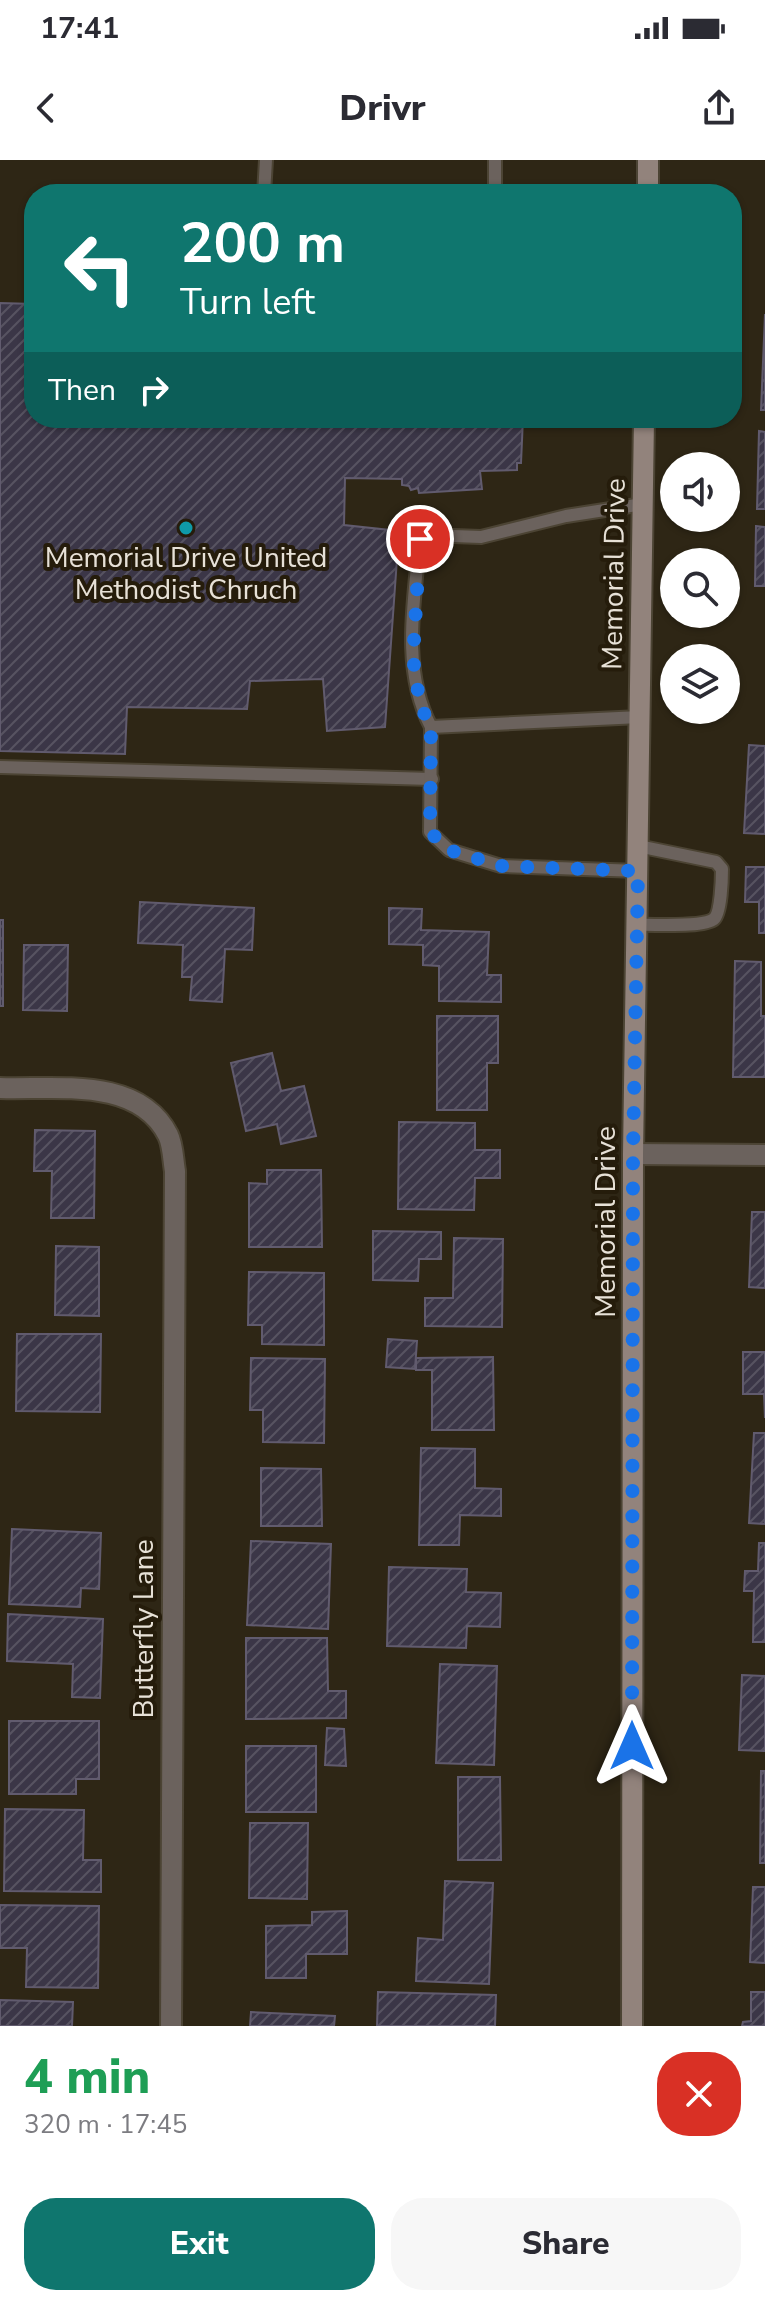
<!DOCTYPE html>
<meta charset="utf-8">
<style>
:root{--surface:#fff;--page:#f7f7f7;--text:#2b2b33;--muted:#7c7c81;--accent:#0f766e}
body{margin:0;font-family:"Nunito Sans",sans-serif;background:var(--page);color:var(--text);height:100vh;display:flex;flex-direction:column;font-size:30px;white-space:nowrap}
*{box-sizing:border-box;margin:0}
p{font-size:26px;color:var(--muted)}
.icon{flex:none;width:44px;height:44px;fill:none;stroke:currentColor;stroke-width:2;stroke-linecap:round;stroke-linejoin:round}
.map{position:relative;height:1866px;overflow:hidden}
.details{display:flex;flex-direction:column;background:var(--surface);flex:1}
.details>*{flex:none}
.top-card{position:absolute;left:24px;top:24px;width:718px;height:244px;border-radius:32px;box-shadow:0 2px 6px #0004;background:#0f766e;color:#fff;overflow:hidden}
.buttons{position:absolute;left:660px;top:292px;display:grid;gap:16px}
.buttons a{display:grid;place-items:center;width:80px;height:80px;border-radius:50%;background:var(--surface);box-shadow:0 2px 6px #0004;font-size:40px}
.pin{position:absolute;display:grid;place-items:center;width:68px;height:68px;color:#fff;margin:-34px;border:4px solid #fff;border-radius:50%;box-shadow:0 2px 8px #0007}
.me{position:absolute;width:88px;margin:-44px;rotate:0deg;stroke-linejoin:round;filter:drop-shadow(0 0 6px #0008)}
.turn{display:flex;align-items:center;gap:28px;height:168px;padding:0 24px;font-size:36px}
.turn .icon{width:104px;height:104px;stroke-width:2.5}
.turn b{display:block;font-size:56px;line-height:68px}
.then{display:flex;align-items:center;height:76px;padding:0 24px;background:#0003;gap:16px;font-size:30px}
.round{display:grid;place-items:center;flex:none;width:84px;height:84px;border-radius:32px;background:var(--page)}
.headline{display:flex;align-items:center;justify-content:space-between;height:136px;padding:0 24px}
h1{font-size:48px;font-weight:800;line-height:60px;color:#1e9e55}
.button{display:flex;gap:16px;margin-top:auto;padding:16px 24px}
.button a{flex:1;height:92px;border-radius:32px;background:var(--accent);color:#fff;font-size:32px;font-weight:800;line-height:92px;text-align:center}
.button a+a{background:var(--page);color:var(--text)}
.status{display:flex;justify-content:space-between;align-items:center;height:56px;padding:0 40px;background:var(--surface);direction:ltr}
.status svg{height:22px;fill:currentColor}
header{display:flex;justify-content:space-between;align-items:center;height:104px;padding:0 24px;background:var(--surface);font-size:36px;font-weight:800}
.map>svg:first-child{display:block}
.building{fill:url(#building-hatch);stroke:#615b6e;stroke-width:2}
.lines{fill:none;stroke-linecap:round;stroke-linejoin:round}
.service-casing{stroke:#4c4434;stroke-width:16}
.minor-casing{stroke:#4c4434;stroke-width:24}
.secondary-casing{stroke:#4c4434;stroke-width:24}
.service{stroke:#6b625d;stroke-width:12}
.minor{stroke:#6b625d;stroke-width:20}
.secondary{stroke:#92837c;stroke-width:20}
.route{stroke:#1a73e8;stroke-width:14;stroke-dasharray:0 25.2}
.culture-dot{fill:#0f9aa8;stroke:#251c0b;stroke-width:3}
.labels{text-anchor:middle;dominant-baseline:central;stroke-width:8;stroke-linejoin:round;paint-order:stroke}
.poi-label{font-size:28px;fill:#e7e1d7;stroke:#251c0b}
.street-label{font-size:28px;fill:#e7e1d7;stroke:#251c0b}
</style>
<div class="status"><b>17:41</b><svg viewBox="0 0 49 12"><path d="M0 12V9h3v3zM5 12V6h3v6zM10 12V3h3v9zM15 12V0h3v12zM26 1h20v11H26zM47 4h2v5h-2z"/></svg></div>
<header><svg class="icon" aria-label="back" viewBox="0 0 24 24"><path d="M15 5l-7 7 7 7"/></svg>Drivr<svg class="icon" aria-label="share" viewBox="0 0 24 24"><path d="M12 15V3M7 8l5-5 5 5M5 13v7h14v-7"/></svg></header>
<div class="map">
<svg width="765" height="1866" viewBox="0 0 765 1866">
<defs>
<pattern id="building-hatch" width="6" height="6" patternUnits="userSpaceOnUse" patternTransform="scale(2)"><rect width="6" height="6" fill="#3b3647"/><path d="M-1 1l2-2M0 6l6-6M5 7l2-2" fill="none" stroke="#575361"/></pattern>
</defs>
<rect width="100%" height="100%" fill="#2e2615"/>
<g class="building">
<path d="M0 143 34 144V258H523L521 303H517V310L480 311 482 329 419 333 418 328 411 330 409 326 402 325V319L345 318 344 365 399 371 385 567 327 571 323 519 250 521 247 549 127 547 125 594 0 591Z"/>
<path d="M765 154V250H761Z"/>
<path d="M759 271 765 272V349H757Z"/>
<path d="M756 366 765 367V426H755Z"/>
<path d="M749 585 765 586V674L744 673Z"/>
<path d="M746 707H765V773H759V742H745Z"/>
<path d="M140 742 254 748 252 790 225 789 222 842 190 840 192 817H182L183 785 138 783Z"/>
<path d="M389 748 422 749 421 770 489 772 487 815H501V842L439 841V806L423 805V785L389 784Z"/>
<rect x="0" y="760" width="3" height="86"/>
<path d="M24 785H68L67 851 23 850Z"/>
<path d="M735 801 761 802V856H765V917H733Z"/>
<path d="M437 856H498V903H487V950H437Z"/>
<path d="M272 893 281 931 304 926 316 976 281 984 277 964 246 971 231 903Z"/>
<path d="M399 962 475 963V990H500V1018H475L474 1050 398 1049Z"/>
<path d="M35 970 95 971 94 1058H51L52 1011H34Z"/>
<path d="M267 1010H321L322 1087H249V1023L267 1024Z"/>
<path d="M752 1052H765V1128L749 1127Z"/>
<path d="M373 1071 441 1072V1099H419L418 1121 373 1120Z"/>
<path d="M454 1078 503 1079 502 1167 425 1166V1138H453Z"/>
<path d="M56 1086 99 1087V1156L55 1155Z"/>
<path d="M249 1112 324 1113V1185L262 1184V1165H248Z"/>
<path d="M17 1174H101L100 1252 16 1251Z"/>
<path d="M388 1179 417 1181 415 1209 386 1207Z"/>
<path d="M743 1192H765V1258L764 1234H743Z"/>
<path d="M493 1197 494 1270H432V1210H416V1198Z"/>
<path d="M251 1198 325 1199 324 1283 263 1282V1250H250Z"/>
<path d="M754 1273H765V1364L749 1363Z"/>
<path d="M421 1288 475 1289V1328L501 1329V1356L460 1355 459 1385H419Z"/>
<path d="M261 1308 321 1309 322 1366H261Z"/>
<path d="M12 1369 101 1373 99 1429 81 1428 80 1447 9 1444Z"/>
<path d="M251 1381 331 1384 328 1469 247 1465Z"/>
<path d="M759 1383H765V1482H753L754 1431H744L745 1411H758Z"/>
<path d="M389 1407 467 1409 466 1432 501 1433 500 1467 467 1466 466 1488 387 1486Z"/>
<path d="M8 1454 103 1459 100 1538 72 1537 73 1504 7 1501Z"/>
<path d="M246 1478H327L328 1531H346V1558L246 1559Z"/>
<path d="M440 1504 497 1506 494 1605 436 1603Z"/>
<path d="M742 1515 765 1516V1591L739 1590Z"/>
<path d="M9 1561H99V1619H76V1634H9Z"/>
<path d="M327 1568 344 1569 346 1606 325 1605Z"/>
<rect x="246" y="1586" width="70" height="66"/>
<path d="M761 1611H765V1703H760Z"/>
<path d="M458 1617H500L501 1700H458Z"/>
<path d="M5 1649 84 1650 83 1700H101V1732L4 1731Z"/>
<path d="M250 1663H308L307 1739 249 1738Z"/>
<path d="M445 1721 493 1723 489 1824 416 1821 418 1778 443 1780Z"/>
<path d="M753 1727H765V1803L750 1802Z"/>
<path d="M0 1745 99 1746 98 1828 26 1827 27 1788H0Z"/>
<path d="M347 1751V1794H306V1818H266V1766L312 1765V1752Z"/>
<path d="M378 1832 496 1835 495 1866H377Z"/>
<path d="M751 1832H765V1866H742L743 1862 751 1861Z"/>
<path d="M0 1840 73 1842 72 1866H0Z"/>
<path d="M251 1852 335 1856 334 1866H250Z"/>
</g>
<g class="lines">
<defs>
<g id="service">
<path d="M264 34 266 0"/>
<path d="M495 34V0"/>
<path d="M431 567C401 510 414 441 420 379L425 375 481 377 566 356 643 344"/>
<path d="M0 607 432 619"/>
<path d="M638 711 501 706 449 690 430 672 431 567 640 557"/>
<path d="M637 765C652 764 703 768 714 759 721 753 722 719 722 709L716 702 638 686"/>
</g>
<g id="minor">
<path d="M0 928C56 930 138 916 168 975 173 985 173 1000 175 1011L171 1866"/>
<path d="M633 994 765 995"/>
</g>
<g id="secondary">
<path d="M648 34V0"/>
<path d="M632 1866 633 994 644 258"/>
</g>
</defs>
<use href="#service" class="service-casing"/>
<use href="#minor" class="minor-casing"/>
<use href="#secondary" class="secondary-casing"/>
<use href="#service" class="service"/>
<use href="#minor" class="minor"/>
<use href="#secondary" class="secondary"/>
</g>
<g class="lines">
<path class="route" d="M420 379 413 498 420 545 431 567 430 672 449 690 501 706 638 711 633 994 632 1586"/>
</g>
<circle class="culture-dot" cx="186" cy="368" r="8"/>
<g class="labels">
<g class="poi-label">
<text x="186" y="398">Memorial Drive United<tspan x="186" dy="32">Methodist Chruch</tspan></text>
</g>
<g class="street-label">
<text transform="translate(614 414) rotate(-89)">Memorial Drive</text>
<text transform="translate(606 1062) rotate(-90)">Memorial Drive</text>
<text transform="translate(144 1469) rotate(-90)">Butterfly Lane</text>
</g>
</g>
</svg>
<div class="buttons">
<a><svg class="icon" aria-label="sound" viewBox="0 0 24 24"><path d="M4 9h4l5-4v14l-5-4H4zM17 9q2 3 0 6"/></svg></a>
<a><svg class="icon" aria-label="search" viewBox="0 0 24 24"><circle cx="10" cy="10" r="6"/><path d="M15 15l6 6"/></svg></a>
<a><svg class="icon" aria-label="layers" viewBox="0 0 24 24"><path d="M12 4l9 5-9 5-9-5zM3 14l9 5 9-5"/></svg></a>
</div>
<div class="pin" style="left:420px;top:379px;background:#d93025"><svg class="icon" aria-label="arrive" viewBox="0 0 24 24"><path d="M6 21V4h12l-3 4 3 4H6"/></svg></div>
<svg class="me" style="left:632px;top:1586px" viewBox="-20 -20 40 40"><path d="M0-17L14 15 0 8-14 15z" fill="#1a73e8" stroke="#fff" stroke-width="4"/></svg>
<div class="top-card">
<div class="turn"><svg class="icon" aria-label="left" viewBox="0 0 24 24"><path d="M17 20v-9H6M10 6l-5 5 5 5"/></svg><div><b>200 m</b>Turn left</div></div>
<div class="then">Then<svg class="icon" aria-label="right" viewBox="0 0 24 24"><path d="M7 20v-9h11M14 6l5 5-5 5"/></svg></div>
</div>
</div>
<section class="details">
<div class="headline"><div><h1>4 min</h1><p>320 m · 17:45</p></div><a class="round" style="background:#d93025;color:#fff"><svg class="icon" aria-label="close" viewBox="0 0 24 24"><path d="M6 6l12 12M18 6L6 18"/></svg></a></div>
<div class="button"><a>Exit</a><a>Share</a></div>
</section>
